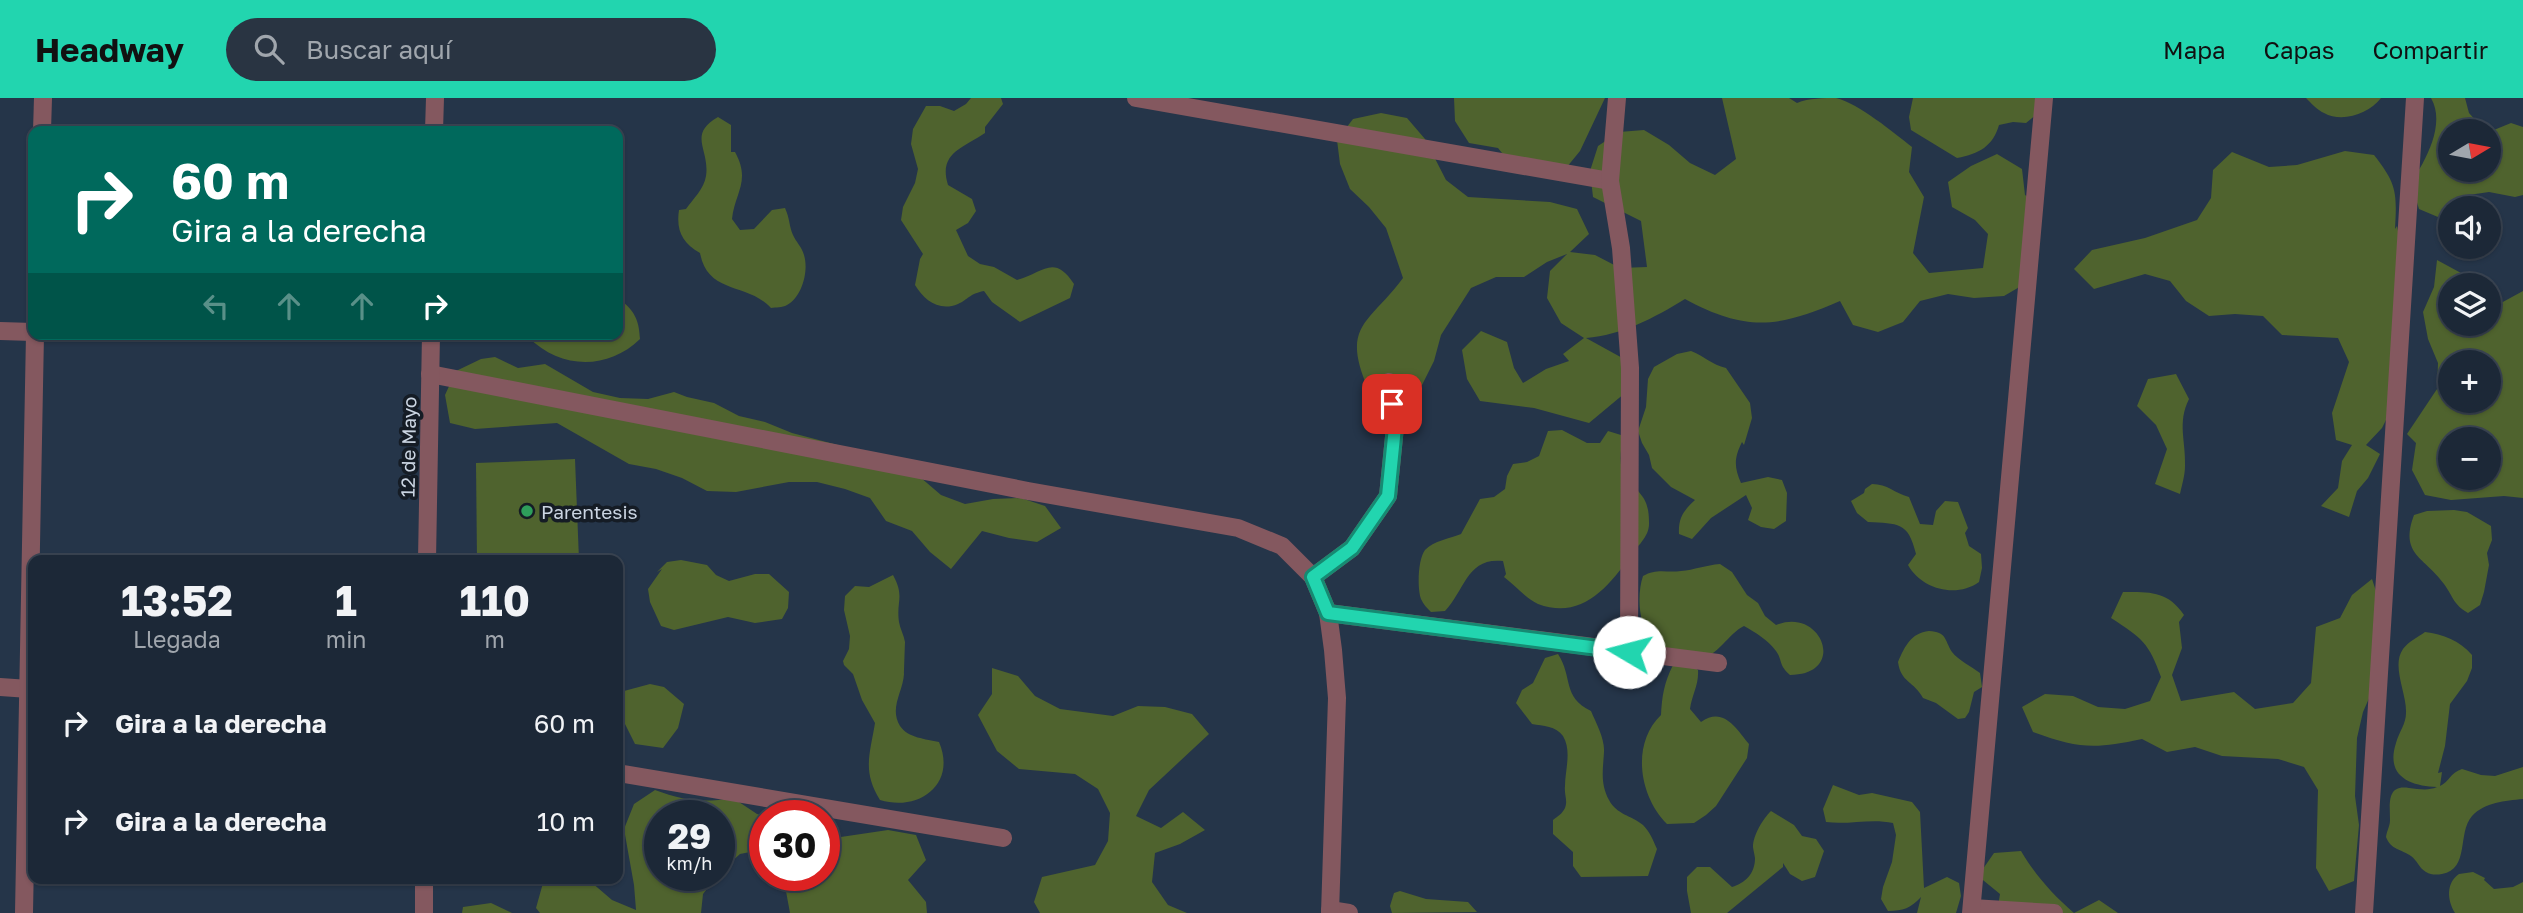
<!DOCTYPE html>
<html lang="es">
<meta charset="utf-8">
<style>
:root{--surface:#1c2837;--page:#293442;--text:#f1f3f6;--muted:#a0a6ad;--line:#3a4452;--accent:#22d5af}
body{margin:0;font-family:"Golos Text",sans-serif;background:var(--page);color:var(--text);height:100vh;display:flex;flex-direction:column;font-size:26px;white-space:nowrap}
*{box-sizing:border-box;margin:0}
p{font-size:23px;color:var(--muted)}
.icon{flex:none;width:38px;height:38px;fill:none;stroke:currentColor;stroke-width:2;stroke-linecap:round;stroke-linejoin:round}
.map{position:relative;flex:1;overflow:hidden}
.side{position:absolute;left:28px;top:457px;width:595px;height:329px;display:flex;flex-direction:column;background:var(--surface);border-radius:14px;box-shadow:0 2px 5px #0004,0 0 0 2px var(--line)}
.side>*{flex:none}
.banner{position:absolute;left:28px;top:28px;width:595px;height:214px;border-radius:14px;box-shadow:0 2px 5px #0004,0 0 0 2px var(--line);background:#00695c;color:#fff;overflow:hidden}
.needle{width:46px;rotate:80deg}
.fabs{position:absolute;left:2438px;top:21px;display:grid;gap:14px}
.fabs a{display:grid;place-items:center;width:63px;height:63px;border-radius:50%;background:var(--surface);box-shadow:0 2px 5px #0004,0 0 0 2px var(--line);font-size:35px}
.speed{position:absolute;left:644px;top:702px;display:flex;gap:14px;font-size:35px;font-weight:700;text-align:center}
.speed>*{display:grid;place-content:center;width:91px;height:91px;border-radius:50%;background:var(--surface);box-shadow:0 2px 5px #0004,0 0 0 2px var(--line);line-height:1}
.speed small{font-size:18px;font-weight:400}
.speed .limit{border:10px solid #d22;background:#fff;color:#111}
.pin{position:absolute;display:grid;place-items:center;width:60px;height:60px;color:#fff;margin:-30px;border-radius:14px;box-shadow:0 4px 10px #0006}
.me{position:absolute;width:77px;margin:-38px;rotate:278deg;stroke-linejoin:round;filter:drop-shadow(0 0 5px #0008)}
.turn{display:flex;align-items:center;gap:24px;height:147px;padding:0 28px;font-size:32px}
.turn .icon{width:91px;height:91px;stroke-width:2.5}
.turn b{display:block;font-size:49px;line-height:60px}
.lanes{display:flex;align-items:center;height:66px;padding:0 28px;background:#0003;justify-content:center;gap:35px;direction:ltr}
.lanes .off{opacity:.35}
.eta{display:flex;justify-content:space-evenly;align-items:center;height:119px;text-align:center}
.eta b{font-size:42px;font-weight:700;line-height:49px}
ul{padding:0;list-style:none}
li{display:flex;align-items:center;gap:21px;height:98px;padding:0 28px}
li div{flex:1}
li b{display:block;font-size:26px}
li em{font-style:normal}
header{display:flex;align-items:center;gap:42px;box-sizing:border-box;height:98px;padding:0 35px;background:var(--accent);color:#111}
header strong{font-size:33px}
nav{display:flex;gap:38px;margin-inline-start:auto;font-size:24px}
.search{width:490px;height:63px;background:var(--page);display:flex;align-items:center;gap:18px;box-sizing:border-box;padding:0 24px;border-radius:38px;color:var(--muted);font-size:26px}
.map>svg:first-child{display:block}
.green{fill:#4f632e;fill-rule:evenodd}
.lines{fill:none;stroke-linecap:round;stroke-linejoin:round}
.service{stroke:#84585f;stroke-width:18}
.minor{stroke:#84585f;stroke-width:18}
.route-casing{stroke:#168a72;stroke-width:18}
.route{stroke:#22d5af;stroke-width:12}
.leisure-dot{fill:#2e9e5b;stroke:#151c25;stroke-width:2.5}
.labels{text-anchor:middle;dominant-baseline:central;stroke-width:7;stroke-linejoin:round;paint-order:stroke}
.street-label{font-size:19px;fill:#cbd5e2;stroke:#151c25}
.poi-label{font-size:19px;fill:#cbd5e2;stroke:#151c25;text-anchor:start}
</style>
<header>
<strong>Headway</strong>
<div class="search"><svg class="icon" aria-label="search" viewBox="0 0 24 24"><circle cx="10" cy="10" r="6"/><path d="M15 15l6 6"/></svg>Buscar aquí</div>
<nav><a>Mapa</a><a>Capas</a><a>Compartir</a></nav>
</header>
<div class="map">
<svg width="2523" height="815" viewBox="0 0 2523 815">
<rect width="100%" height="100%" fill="#253549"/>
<g class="green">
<path d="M971 0H1001L1003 6 985 29V35C963 50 938 55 948 87L972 101 976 113 968 125 956 132 968 158 980 166 994 169 1017 182C1043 175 1054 155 1074 186L1070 200 1020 224 992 204 984 193C969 196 969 201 958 206 939 214 924 202 915 187L920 161 923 156 901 122 903 109 915 85 918 71 911 46 913 31 926 8H940L954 13 966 6Z"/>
<path d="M1454 0H1605L1580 53 1562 75 1510 65 1498 50 1469 45 1455 23Z"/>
<path d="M1722 0H1789L1797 5C1809 0 1824 0 1836 0 1858 5 1894 35 1912 49L1909 74 1924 99 1913 155 1929 175 1983 170 1988 136 1975 122 1952 109 1948 84 1971 68 1997 56 2022 71 2025 97 2033 102 2028 184 2004 198 1974 200 1948 196 1920 203 1903 224 1878 234 1853 227 1840 203C1778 230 1746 234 1685 201 1654 220 1622 237 1586 240L1626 262 1631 290 1589 325 1534 310 1480 303 1467 281 1462 252 1481 233 1507 244 1514 270 1523 285 1546 271 1569 263 1563 256 1584 240 1561 225 1547 200 1550 173 1567 156 1547 164 1524 179H1496L1471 190 1441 237 1434 263 1422 287 1397 297 1369 293C1340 227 1368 227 1403 180L1386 130 1369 109 1350 91 1340 66 1337 42 1353 21 1381 15 1407 20 1425 41 1446 82 1468 99 1550 104 1577 111 1589 136 1570 154 1595 157 1620 170 1647 169 1641 123 1593 99 1590 73 1598 48 1619 34 1644 32 1669 47 1690 65 1715 77 1736 61Z"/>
<path d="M1913 0H2045L2037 16 2026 25 2013 24 1999 27C1993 48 1979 56 1957 60L1911 32 1909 19Z"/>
<path d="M2306 0H2381C2369 16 2342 25 2324 15 2317 12 2311 5 2306 0Z"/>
<path d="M2431 0H2465L2469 15 2485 33H2450V72H2488L2489 34 2511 25 2523 29V97L2515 99 2489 94 2462 98 2453 110H2450V115L2445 122 2419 111 2411 85C2426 62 2446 26 2431 0Z"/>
<path d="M718 19 731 27V54H735C751 83 735 94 732 121L740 132 754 131 772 112 785 110C790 121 789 128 793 137 796 144 802 149 804 157 809 173 802 199 787 207 782 210 776 209 771 210 747 184 708 197 700 155 682 145 676 132 679 112L686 111C693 101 704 91 706 78 710 51 687 37 718 19Z"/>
<path d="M2345 53 2374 57C2397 86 2397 95 2395 131L2397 128 2404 163 2394 306 2382 330 2366 347 2380 356 2368 380 2357 393 2349 419 2321 408 2338 390 2342 363 2352 347 2336 342 2332 315 2349 264 2338 240 2282 237 2263 218 2235 216 2209 218 2186 203 2170 183 2145 176 2094 191 2074 171 2092 152 2145 140 2197 122 2211 100 2213 72 2232 54 2269 69 2297 67Z"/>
<path d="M2437 162 2461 175 2469 187H2450V226H2488L2489 202 2501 205 2523 193V400L2504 398 2451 402 2425 397 2412 372 2416 345 2407 336 2437 291 2438 265 2428 241 2423 214 2434 189ZM2450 264H2488V303H2450ZM2450 341H2488V380H2450Z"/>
<path d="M623 204C636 215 639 224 640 241 607 273 560 271 528 239L529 236H618V205Z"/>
<path d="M1691 253C1704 258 1712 267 1726 270L1750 305 1752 320 1744 347 1742 344C1734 360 1734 369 1741 385L1768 379 1782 382 1787 395 1786 423 1774 431 1761 429 1748 422 1752 410 1746 397 1711 420 1692 441 1679 436C1678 420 1684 412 1695 402L1671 389 1652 370 1649 357 1642 345 1638 333 1646 309 1648 281 1654 269 1677 256Z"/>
<path d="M495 259 518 270 545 266 593 294 620 300 648 301 674 294 687 299 714 305 739 318 765 324 792 335 872 356 920 379 941 397 965 406 993 401 1021 400 1045 408 1061 430 1037 444 1009 440 982 433 951 471 930 454 912 433 886 423 870 400 845 391 817 384H789L736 394 707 393 682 380 656 371 629 366 557 325 475 331 450 325 445 297 456 273 481 261Z"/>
<path d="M2176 276 2189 301C2177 325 2186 343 2185 368 2185 377 2182 387 2180 396L2155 386 2167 351 2156 327 2137 308 2148 281Z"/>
<path d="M1562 332 1587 345H1600L1608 333 1621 337C1623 350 1617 366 1625 378 1638 396 1649 397 1649 424 1650 439 1637 448 1629 460 1607 491 1580 522 1538 506 1525 500 1515 487 1504 479L1506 476 1503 463C1467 459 1465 492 1445 513L1431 514C1427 510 1423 506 1421 501 1417 490 1418 461 1425 452 1433 443 1451 440 1461 436L1480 401 1494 399 1505 391 1507 378 1513 366 1527 364 1539 358 1548 333Z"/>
<path d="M575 361 579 462H477L476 365Z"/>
<path d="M1872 386C1888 386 1894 395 1909 399L1920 426 1933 427 1936 413 1945 403 1958 404 1968 430 1965 435 1969 448 1981 456 1982 470 1979 484C1957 500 1922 492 1908 467L1916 456C1908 423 1898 426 1868 424L1857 415 1851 403 1864 395 1865 391Z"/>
<path d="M2454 412 2467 414 2491 428 2492 442 2487 455 2489 467 2484 494 2480 507 2468 515C2453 506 2454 500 2444 486 2425 459 2399 457 2414 417L2427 413Z"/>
<path d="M681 462 707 467 716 477 729 483 755 476H769L789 494 788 510 782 521 755 525 728 519 674 532 661 528 650 504 648 491 662 471 657 474 667 464Z"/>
<path d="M1720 466 1732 474 1747 497 1758 505 1765 518 1776 527C1822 508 1848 577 1790 577 1778 566 1783 563 1776 553 1767 541 1756 535 1744 528 1729 535 1717 559 1701 560 1695 561 1686 557 1680 555 1670 553 1658 548 1651 541 1638 526 1637 495 1643 478 1657 470 1666 475 1681 473 1694 472 1706 467 1720 466Z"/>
<path d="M893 477C905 499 896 503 899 524 900 531 904 537 905 544 905 546 904 572 904 576 903 594 889 610 900 628 908 640 926 641 939 644 957 686 919 714 880 702 862 673 870 656 875 625L862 602 853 576 844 567 843 563 849 551 850 538 844 512 845 498 855 488 869 489Z"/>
<path d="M2372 481 2381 508 2374 589 2363 614 2357 640 2355 698 2359 727 2354 783 2329 793 2316 770 2318 692 2304 669 2278 661 2222 658 2195 649 2167 654 2142 641C2095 651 2079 651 2033 634L2022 609 2045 596 2073 598 2098 609 2125 611 2150 603 2161 579C2149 545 2142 540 2111 520L2123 494C2150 494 2168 493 2184 517L2179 524 2182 550 2172 577 2181 603 2234 594 2255 611 2293 605 2311 585 2316 529 2340 520 2352 497Z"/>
<path d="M1929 533C1947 534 1944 541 1952 554 1958 562 1972 569 1980 575L1982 589 1974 594 1969 614 1965 620 1958 621 1936 605 1923 600C1914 583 1901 585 1898 564 1905 548 1911 535 1929 533Z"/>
<path d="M2425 534C2443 536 2460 543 2472 557V570L2467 583 2450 606 2445 648 2438 675 2442 674 2440 688C2449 684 2450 675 2462 671L2481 677 2495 678 2523 669V701C2505 703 2485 704 2472 718 2457 735 2470 771 2442 776 2436 777 2431 777 2426 774 2419 770 2417 762 2411 758 2401 751 2391 752 2386 739 2387 732 2390 728 2390 722 2390 707 2386 686 2409 690 2419 691 2428 693 2437 689 2411 688 2385 679 2396 645 2399 634 2406 626 2406 615 2407 596 2391 568 2403 551 2408 544 2418 539 2425 534Z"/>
<path d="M1558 556C1573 579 1562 599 1591 613 1596 625 1605 641 1604 654 1603 672 1600 685 1609 702 1617 717 1631 717 1643 727 1650 734 1653 742 1657 751L1648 778 1581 779 1573 768V754L1553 736V722C1558 718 1562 716 1565 710 1568 702 1564 697 1565 688 1565 672 1572 653 1563 638 1556 628 1543 628 1532 626L1516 605 1522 592 1533 585 1545 560Z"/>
<path d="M1686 564 1698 572C1699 587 1692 596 1690 611L1701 624C1723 608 1736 630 1749 646L1747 660 1716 708 1706 717 1694 725 1667 726C1639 698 1631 646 1661 617 1662 598 1664 585 1673 567Z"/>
<path d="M992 570 1018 578 1035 598 1060 611 1113 618 1138 608 1165 609 1192 616 1209 636 1149 692 1136 718 1161 730 1183 714 1205 732 1180 746 1155 755 1152 784 1168 807 1187 815H1040L1034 804 1042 779 1095 767 1108 743 1110 715 1098 691 1075 676 1019 671 997 653 978 617 992 596Z"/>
<path d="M650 586 664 589 684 606 678 630 663 650 635 646 623 622 624 593Z"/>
<path d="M1833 687 1859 697 1872 695 1912 704 1920 714 1924 790 1947 779 1959 785 1961 798 1956 815H1917L1921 799C1911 810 1903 813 1888 813L1881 801 1883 789 1892 764 1896 737 1893 725C1871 720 1849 727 1826 724L1823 711Z"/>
<path d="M655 692C685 703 702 705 733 700L757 716 765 718V751L740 756 719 775V718H660V777H718L703 796 701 815H540L536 810 543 785 557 781 591 784 612 802 636 812 634 787 624 731 634 706Z"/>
<path d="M1771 713 1794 727 1802 738 1816 741 1824 753 1815 779 1802 783 1790 776 1783 765V769L1727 815H1691L1687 793V779L1697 769H1710L1732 789C1745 785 1755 776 1755 760 1755 759 1753 750 1753 749 1753 737 1763 721 1771 713Z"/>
<path d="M888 732 916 737 926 762 908 782 926 804 927 815H790L783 777H824V737L834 740Z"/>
<path d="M2021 753C2036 778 2052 796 2074 815L2099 802 2118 815H1997L2000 796 1978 778 1994 755Z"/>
<path d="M2473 774 2485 780 2484 782 2494 791 2513 789 2523 784V815H2455C2447 802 2446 785 2459 776Z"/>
<path d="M1400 793 1426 801 1468 804 1477 814 1392 815 1390 808 1394 795Z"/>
<path d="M491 805 512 815H462L463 809Z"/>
</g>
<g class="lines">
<g class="service">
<path d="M1313 479 1352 450 1388 398 1395 329 1389 284"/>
<path d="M1330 812 1349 815"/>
</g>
<g class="minor">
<path d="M1136 0 1610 83"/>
<path d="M1617 0 1610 83 1621 150 1630 270 1629 554"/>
<path d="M42 33 43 0"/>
<path d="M434 33 435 0"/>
<path d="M0 233 33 234"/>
<path d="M430 276 1028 393 1238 430 1282 448 1313 479 1328 515 1333 552 1337 600 1330 815"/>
<path d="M427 462 431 236"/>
<path d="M1328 515 1718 565"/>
<path d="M0 589 29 591"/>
<path d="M618 675 1003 740"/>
<path d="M424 780V815"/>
<path d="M1972 810 2054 815"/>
<path d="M24 815 35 236"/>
<path d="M1971 815 2044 0"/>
<path d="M2364 815 2415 0"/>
</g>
</g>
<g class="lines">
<defs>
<path id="route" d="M1392 306 1395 329 1388 398 1352 450 1313 479 1328 515 1629 554"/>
</defs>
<use href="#route" class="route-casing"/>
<use href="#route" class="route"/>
</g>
<circle class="leisure-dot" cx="527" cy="413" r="7"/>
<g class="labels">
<g class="street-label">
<text transform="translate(408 349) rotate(-89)">12 de Mayo</text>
</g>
<g class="poi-label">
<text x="541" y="413">Parentesis</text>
</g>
</g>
</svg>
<div class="fabs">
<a><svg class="needle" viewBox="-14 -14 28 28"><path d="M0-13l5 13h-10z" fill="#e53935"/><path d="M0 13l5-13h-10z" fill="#a0a6ad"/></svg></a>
<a><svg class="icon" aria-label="sound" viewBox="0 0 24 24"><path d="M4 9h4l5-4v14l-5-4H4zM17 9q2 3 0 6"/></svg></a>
<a><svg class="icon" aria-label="layers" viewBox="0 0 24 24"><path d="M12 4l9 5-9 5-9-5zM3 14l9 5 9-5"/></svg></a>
<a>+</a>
<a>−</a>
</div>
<div class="speed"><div>29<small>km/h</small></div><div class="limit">30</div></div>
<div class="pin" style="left:1392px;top:306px;background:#d93025"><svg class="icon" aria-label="arrive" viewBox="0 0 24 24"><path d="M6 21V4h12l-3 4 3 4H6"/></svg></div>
<svg class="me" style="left:1629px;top:554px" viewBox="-20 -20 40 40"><circle r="19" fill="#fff"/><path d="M0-13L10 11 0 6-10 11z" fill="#22d5af"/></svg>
<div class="banner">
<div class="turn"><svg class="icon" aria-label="right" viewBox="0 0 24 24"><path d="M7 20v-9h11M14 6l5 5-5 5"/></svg><div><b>60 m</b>Gira a la derecha</div></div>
<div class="lanes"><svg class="icon off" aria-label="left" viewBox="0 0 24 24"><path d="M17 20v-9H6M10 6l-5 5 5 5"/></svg><svg class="icon off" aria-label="ahead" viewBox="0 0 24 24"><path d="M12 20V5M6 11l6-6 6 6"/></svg><svg class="icon off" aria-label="ahead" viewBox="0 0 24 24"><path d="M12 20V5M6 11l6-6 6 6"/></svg><svg class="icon" aria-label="right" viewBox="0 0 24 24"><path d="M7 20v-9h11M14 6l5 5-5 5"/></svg></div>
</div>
<section class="side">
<div class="eta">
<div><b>13:52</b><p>Llegada</p></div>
<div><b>1</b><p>min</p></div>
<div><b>110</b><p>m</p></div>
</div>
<ul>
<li><svg class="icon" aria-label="right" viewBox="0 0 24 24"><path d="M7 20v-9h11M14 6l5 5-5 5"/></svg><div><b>Gira a la derecha</b></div><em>60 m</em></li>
<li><svg class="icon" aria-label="right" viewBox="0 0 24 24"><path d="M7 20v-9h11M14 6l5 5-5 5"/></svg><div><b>Gira a la derecha</b></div><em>10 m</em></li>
</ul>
</section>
</div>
